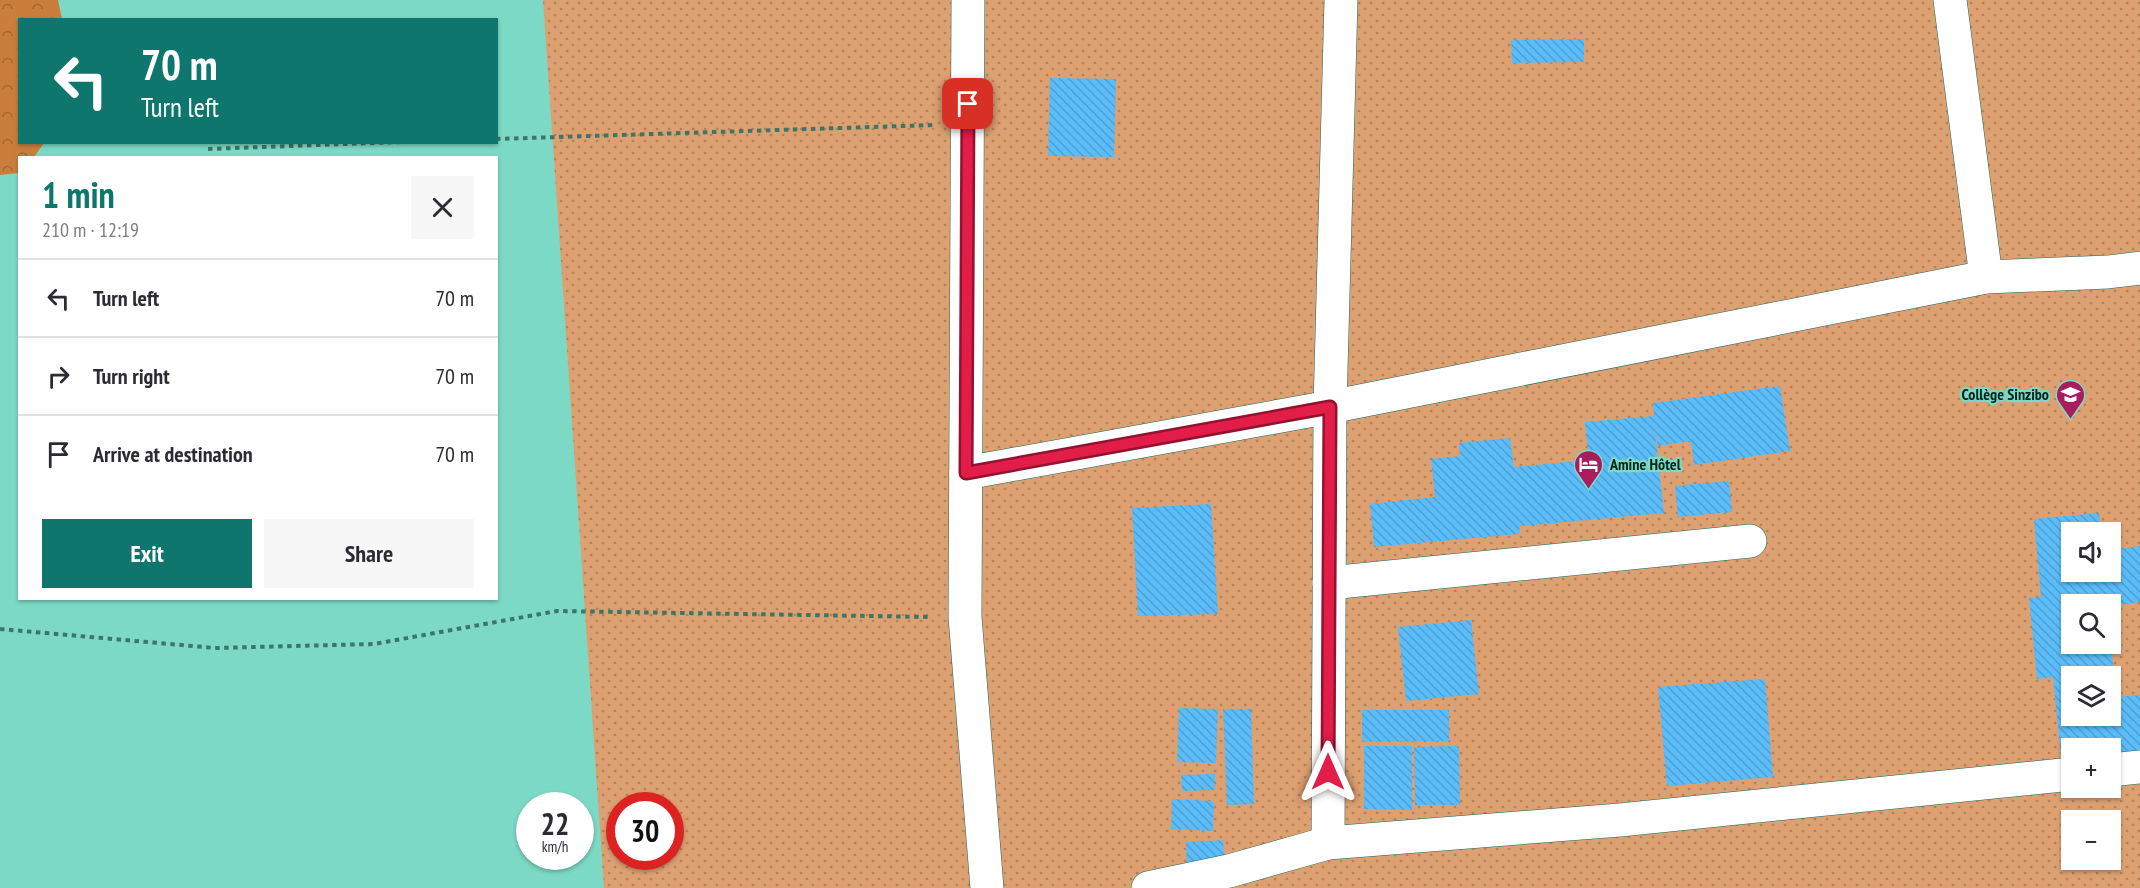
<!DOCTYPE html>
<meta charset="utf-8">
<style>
:root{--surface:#fff;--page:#f7f7f7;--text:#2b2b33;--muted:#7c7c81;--line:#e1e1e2;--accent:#0f766e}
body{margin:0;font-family:"PT Sans Narrow",sans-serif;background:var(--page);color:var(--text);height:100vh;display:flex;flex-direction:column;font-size:22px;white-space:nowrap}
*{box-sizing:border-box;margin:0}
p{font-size:20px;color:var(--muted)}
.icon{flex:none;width:33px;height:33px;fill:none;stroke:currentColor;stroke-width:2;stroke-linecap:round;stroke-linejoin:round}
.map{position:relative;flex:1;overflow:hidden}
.side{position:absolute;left:18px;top:156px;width:480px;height:444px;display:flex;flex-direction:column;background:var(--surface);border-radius:0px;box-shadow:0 2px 4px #0004}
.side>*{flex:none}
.guide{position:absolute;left:18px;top:18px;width:480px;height:126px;border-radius:0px;box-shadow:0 2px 4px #0004;background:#0f766e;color:#fff;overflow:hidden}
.fabs{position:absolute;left:2061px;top:522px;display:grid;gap:12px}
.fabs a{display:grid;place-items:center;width:60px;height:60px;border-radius:0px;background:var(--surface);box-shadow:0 2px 4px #0004;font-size:30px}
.speed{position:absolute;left:516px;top:792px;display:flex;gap:12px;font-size:30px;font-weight:700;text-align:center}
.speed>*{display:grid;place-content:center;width:78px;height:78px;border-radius:50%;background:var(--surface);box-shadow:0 2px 4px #0004;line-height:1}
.speed small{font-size:15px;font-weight:400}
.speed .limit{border:9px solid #d22;background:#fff;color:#111}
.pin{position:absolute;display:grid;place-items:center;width:51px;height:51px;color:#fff;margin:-26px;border-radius:12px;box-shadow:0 3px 9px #0006}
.me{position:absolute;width:66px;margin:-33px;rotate:0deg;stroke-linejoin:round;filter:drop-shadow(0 0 4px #0008)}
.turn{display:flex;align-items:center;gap:21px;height:126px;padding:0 24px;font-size:27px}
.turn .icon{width:78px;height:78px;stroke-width:2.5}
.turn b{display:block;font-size:42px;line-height:51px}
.round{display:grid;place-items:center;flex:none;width:63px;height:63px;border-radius:0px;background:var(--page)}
.overview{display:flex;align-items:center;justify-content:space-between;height:102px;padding:0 24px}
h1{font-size:36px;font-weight:700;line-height:45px;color:var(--accent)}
.primary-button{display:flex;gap:12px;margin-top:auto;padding:12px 24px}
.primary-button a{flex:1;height:69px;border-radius:0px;background:var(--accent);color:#fff;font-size:24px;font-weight:700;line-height:69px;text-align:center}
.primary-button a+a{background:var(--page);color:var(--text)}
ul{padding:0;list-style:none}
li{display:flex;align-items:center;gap:18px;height:78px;padding:0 24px;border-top:2px solid var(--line)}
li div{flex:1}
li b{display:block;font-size:22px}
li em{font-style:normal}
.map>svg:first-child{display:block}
.grass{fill:url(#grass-dots);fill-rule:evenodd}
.forest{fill:url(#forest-crowns)}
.building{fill:url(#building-back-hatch);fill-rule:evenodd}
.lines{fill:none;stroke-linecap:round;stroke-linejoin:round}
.minor-casing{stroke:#1a6659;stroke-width:34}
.path{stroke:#3b7669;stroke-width:4;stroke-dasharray:4.5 4.5;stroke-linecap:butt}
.minor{stroke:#fff;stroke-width:33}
.route-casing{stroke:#92132f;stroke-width:15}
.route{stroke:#e11d48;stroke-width:10}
.labels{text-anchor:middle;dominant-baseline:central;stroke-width:4.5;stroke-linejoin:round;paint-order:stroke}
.poi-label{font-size:16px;font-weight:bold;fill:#05241e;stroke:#7cd9c5;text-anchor:end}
</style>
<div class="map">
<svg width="2140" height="888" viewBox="0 0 2140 888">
<defs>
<pattern id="grass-dots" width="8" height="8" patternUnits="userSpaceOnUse" patternTransform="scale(1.5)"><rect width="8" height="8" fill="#dda071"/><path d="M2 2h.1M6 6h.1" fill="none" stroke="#b1825c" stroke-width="1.8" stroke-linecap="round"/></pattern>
<pattern id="forest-crowns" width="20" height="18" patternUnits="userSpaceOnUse" patternTransform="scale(1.5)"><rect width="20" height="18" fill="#ca7e3c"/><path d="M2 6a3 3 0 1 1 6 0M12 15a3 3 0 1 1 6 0" fill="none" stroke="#a26732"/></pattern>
<pattern id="building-back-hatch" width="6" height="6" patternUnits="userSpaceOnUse" patternTransform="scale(1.5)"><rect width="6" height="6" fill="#5bbcf7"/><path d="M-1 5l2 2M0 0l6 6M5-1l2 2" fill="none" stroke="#4ea1d3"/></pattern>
</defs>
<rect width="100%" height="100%" fill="#7cd9c5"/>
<path class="grass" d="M543 0H2140V888H604ZM2072 532H2110V572H2072ZM2072 604H2110V644H2072ZM2072 676H2110V716H2072ZM2072 748H2110V788H2072ZM620 806H670V856H620ZM2072 820H2110V860H2072Z"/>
<path class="forest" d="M0 0H58L62 19 20 20V142L44 143 34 157 20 158 19 173 0 175Z"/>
<g class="building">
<path d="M1584 39V62L1512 63 1511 40Z"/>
<path d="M1050 78 1116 79 1114 157 1048 156Z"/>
<path d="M1780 386 1790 451 1694 465 1691 441 1658 446 1655 431 1664 513 1520 526 1519 534 1374 547 1370 504 1435 497 1431 459 1460 456 1459 443 1510 438 1514 467 1589 460 1585 422 1654 416 1653 403Z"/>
<path d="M1729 481 1732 512 1678 517 1675 486Z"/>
<path d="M1211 504 1218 614 1138 616 1132 508Z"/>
<path d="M2099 513 2101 532H2072V572H2110V550L2140 546V602L2110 606 2072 604V644H2111L2116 697 2140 695V751L2110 753V748H2072V756L2061 757 2053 677 2037 679 2029 598 2041 597 2034 519ZM2072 676H2110V716H2072Z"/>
<path d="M1471 620 1479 694 1406 701 1398 627Z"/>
<path d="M1765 679 1773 777 1667 786 1658 687Z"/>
<path d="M1179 708 1218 709 1216 763 1177 762Z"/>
<path d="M1223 709H1251L1254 804 1227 805Z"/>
<path d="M1362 710H1449V741L1362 742Z"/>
<path d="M1364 746H1412V810L1364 809Z"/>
<path d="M1459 746 1460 805H1415L1414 747Z"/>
<path d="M1215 774V790L1182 791 1181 775Z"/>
<path d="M1172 799 1214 801 1213 831 1171 829Z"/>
<path d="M1223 840 1225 865 1187 867 1186 842Z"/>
</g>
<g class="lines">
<defs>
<g id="minor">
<path d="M968 0 965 617 987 888"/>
<path d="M1950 0 1986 277"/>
<path d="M966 473 1330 407 1986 277 2108 272 2140 268"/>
<path d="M1329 583 1750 541"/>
<path d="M2110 770 2140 767"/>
<path d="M1328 843 1330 407 1341 0"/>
<path d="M1148 888 1229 871 1328 843 1620 820 2072 774"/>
</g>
</defs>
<use href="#minor" class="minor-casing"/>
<g class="path">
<path d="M496 139 934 125"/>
<path d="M208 149 401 142"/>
<path d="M0 629 215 648 374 644 557 611 931 617"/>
</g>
<use href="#minor" class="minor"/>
</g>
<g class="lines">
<defs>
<path id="route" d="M968 104 966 473 1330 407 1328 772"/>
</defs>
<use href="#route" class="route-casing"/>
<use href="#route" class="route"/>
</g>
<defs>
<symbol id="school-pin" viewBox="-11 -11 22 30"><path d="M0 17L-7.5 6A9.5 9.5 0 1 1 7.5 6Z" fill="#a91d5f" stroke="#7cd9c5"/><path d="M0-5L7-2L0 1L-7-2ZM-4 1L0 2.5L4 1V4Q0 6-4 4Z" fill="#fff"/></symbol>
<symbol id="hotel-pin" viewBox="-11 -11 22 30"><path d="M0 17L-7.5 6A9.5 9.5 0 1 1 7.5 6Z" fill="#a91d5f" stroke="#7cd9c5"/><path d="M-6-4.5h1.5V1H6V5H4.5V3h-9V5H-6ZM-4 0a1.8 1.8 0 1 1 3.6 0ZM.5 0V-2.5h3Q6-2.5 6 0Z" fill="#fff"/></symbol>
</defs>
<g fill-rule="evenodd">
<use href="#school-pin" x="2054" y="378" width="33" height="45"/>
<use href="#hotel-pin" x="1572" y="448" width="33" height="45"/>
</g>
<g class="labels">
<g class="poi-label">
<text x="2049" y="394">Collège Sinzibo</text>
<text x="1610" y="464" text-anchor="start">Amine Hôtel</text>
</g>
</g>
</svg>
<div class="fabs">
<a><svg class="icon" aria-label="sound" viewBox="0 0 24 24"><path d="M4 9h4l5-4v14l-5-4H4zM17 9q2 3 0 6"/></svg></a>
<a><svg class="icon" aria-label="search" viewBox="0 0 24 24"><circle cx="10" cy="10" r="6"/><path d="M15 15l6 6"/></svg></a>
<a><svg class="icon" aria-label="layers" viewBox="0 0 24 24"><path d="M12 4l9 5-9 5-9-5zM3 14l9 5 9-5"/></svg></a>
<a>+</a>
<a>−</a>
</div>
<div class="speed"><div>22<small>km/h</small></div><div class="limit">30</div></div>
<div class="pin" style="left:968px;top:104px;background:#d93025"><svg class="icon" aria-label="arrive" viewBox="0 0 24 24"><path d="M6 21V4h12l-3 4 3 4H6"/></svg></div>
<svg class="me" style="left:1328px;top:772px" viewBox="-20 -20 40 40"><path d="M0-17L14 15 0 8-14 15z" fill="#e11d48" stroke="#fff" stroke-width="4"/></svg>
<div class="guide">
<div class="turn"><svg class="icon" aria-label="left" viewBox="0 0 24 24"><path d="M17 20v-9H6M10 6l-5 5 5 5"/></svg><div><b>70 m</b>Turn left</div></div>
</div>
<section class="side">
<div class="overview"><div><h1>1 min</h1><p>210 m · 12:19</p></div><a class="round"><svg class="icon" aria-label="close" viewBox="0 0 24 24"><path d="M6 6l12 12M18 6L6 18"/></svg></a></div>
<ul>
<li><svg class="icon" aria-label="left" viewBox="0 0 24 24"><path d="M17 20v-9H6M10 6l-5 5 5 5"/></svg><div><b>Turn left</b></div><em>70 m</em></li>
<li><svg class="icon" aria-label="right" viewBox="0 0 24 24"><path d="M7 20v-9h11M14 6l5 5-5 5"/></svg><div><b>Turn right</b></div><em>70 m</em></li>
<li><svg class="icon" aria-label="arrive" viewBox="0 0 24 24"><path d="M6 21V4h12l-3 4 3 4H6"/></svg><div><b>Arrive at destination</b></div><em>70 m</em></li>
</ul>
<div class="primary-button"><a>Exit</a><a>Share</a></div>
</section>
</div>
